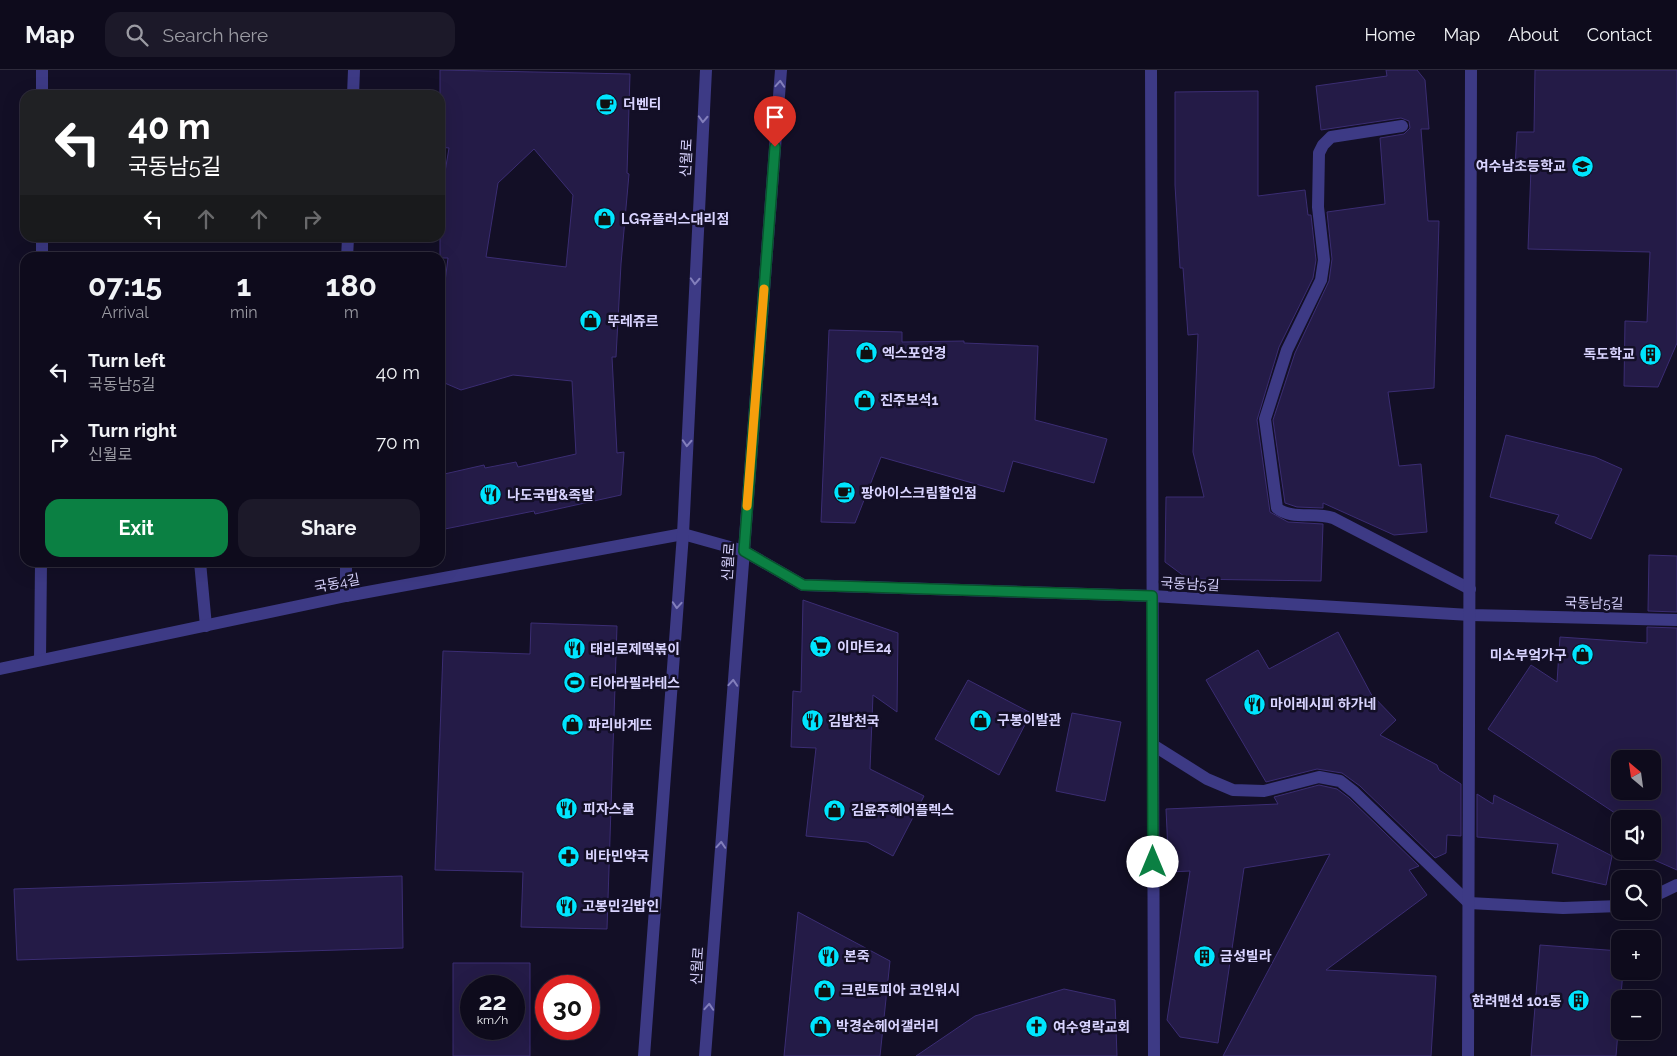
<!DOCTYPE html>
<meta charset="utf-8">
<style>
:root{--surface:#0e0b1c;--page:#1c1929;--text:#f1f3f6;--muted:#9b9ba3;--line:#2e2b3b;--accent:#0b8043}
body{margin:0;font-family:Raleway,"Noto Sans KR",sans-serif;background:var(--page);color:var(--text);height:100vh;display:flex;flex-direction:column;font-size:19px;white-space:nowrap}
*{box-sizing:border-box;margin:0}
p{font-size:16px;color:var(--muted)}
.icon{flex:none;width:28px;height:28px;fill:none;stroke:currentColor;stroke-width:2;stroke-linecap:round;stroke-linejoin:round}
.map{position:relative;flex:1;overflow:hidden}
.sheet{position:absolute;left:20px;top:182px;width:425px;height:315px;display:flex;flex-direction:column;background:var(--surface);border-radius:15px;box-shadow:0 5px 20px #0002,0 0 0 1px var(--line)}
.sheet>*{flex:none}
.guide{position:absolute;left:20px;top:20px;width:425px;height:152px;border-radius:15px;box-shadow:0 5px 20px #0002,0 0 0 1px var(--line);background:#202124;color:#fff;overflow:hidden}
.needle{width:32px;rotate:331deg}
.tools{position:absolute;left:1611px;top:680px;display:grid;gap:10px}
.tools a{display:grid;place-items:center;width:50px;height:50px;border-radius:10px;background:var(--surface);box-shadow:0 5px 20px #0002,0 0 0 1px var(--line);font-size:25px}
.speed{position:absolute;left:460px;top:905px;display:flex;gap:10px;font-size:25px;font-weight:700;text-align:center}
.speed>*{display:grid;place-content:center;width:65px;height:65px;border-radius:50%;background:var(--surface);box-shadow:0 5px 20px #0002,0 0 0 1px var(--line);line-height:1}
.speed small{font-size:12px;font-weight:400}
.speed .limit{border:8px solid #d22;background:#fff;color:#111}
.pin{position:absolute;display:grid;place-items:center;width:42px;height:42px;color:#fff;margin:-51px -21px;border-radius:50% 50% 50% 0;rotate:-45deg;box-shadow:0 0 5px #0007}
.pin .icon{rotate:45deg}
.me{position:absolute;width:55px;margin:-28px;rotate:0deg;stroke-linejoin:round;filter:drop-shadow(0 0 4px #0008)}
.turn{display:flex;align-items:center;gap:18px;height:105px;padding:0 25px;font-size:22px}
.turn .icon{width:65px;height:65px;stroke-width:2.5}
.turn b{display:block;font-size:35px;line-height:42px}
.lanes{display:flex;align-items:center;height:48px;padding:0 25px;background:#0003;justify-content:center;gap:25px;direction:ltr}
.lanes .off{opacity:.35}
.eta{display:flex;justify-content:space-evenly;align-items:center;height:85px;text-align:center}
.eta b{font-size:30px;font-weight:700;line-height:35px}
.primary-button{display:flex;gap:10px;margin-top:auto;padding:10px 25px}
.primary-button a{flex:1;height:58px;border-radius:15px;background:var(--accent);color:#fff;font-size:20px;font-weight:700;line-height:58px;text-align:center}
.primary-button a+a{background:var(--page);color:var(--text)}
ul{padding:0;list-style:none}
li{display:flex;align-items:center;gap:15px;height:70px;padding:0 25px}
li div{flex:1}
li b{display:block;font-size:19px}
li em{font-style:normal}
header{display:flex;align-items:center;gap:30px;box-sizing:border-box;height:70px;padding:0 25px;background:var(--surface);border-bottom:1px solid var(--line)}
header strong{font-size:24px}
nav{display:flex;gap:28px;margin-inline-start:auto;font-size:18px}
.search{width:350px;height:45px;background:var(--page);display:flex;align-items:center;gap:12px;box-sizing:border-box;padding:0 18px;border-radius:15px;color:var(--muted);font-size:19px}
.map>svg:first-child{display:block}
.building{fill:#241b47;stroke:#3b2d73;fill-rule:evenodd}
.lines{fill:none;stroke-linecap:round;stroke-linejoin:round}
.minor{stroke:#3d3a85;stroke-width:12}
.oneway{stroke:#837fbc}
.route-casing{stroke:#07532c;stroke-width:12}
.route{stroke:#0b8043;stroke-width:9}
.slow{stroke:#f59e0b;stroke-width:9}
.labels{text-anchor:middle;dominant-baseline:central;stroke-width:5;stroke-linejoin:round;paint-order:stroke}
.poi-label{font-size:14px;font-weight:bold;fill:#d9d4ff;stroke:#130f26;text-anchor:start}
.street-label{font-size:14px;fill:#d9d4ff;stroke:#130f26}
</style>
<header>
<strong>Map</strong>
<div class="search"><svg class="icon" aria-label="search" viewBox="0 0 24 24"><circle cx="10" cy="10" r="6"/><path d="M15 15l6 6"/></svg>Search here</div>
<nav><a>Home</a><a>Map</a><a>About</a><a>Contact</a></nav>
</header>
<div class="map">
<svg width="1677" height="986" viewBox="0 0 1677 986">
<rect width="100%" height="100%" fill="#130f26"/>
<g class="building">
<path d="M440 0 630 4 627 103 629 104 621 194 616 287H612L617 383 624 382 621 425 535 444 534 441 440 460V405L484 395 485 398 516 392 518 397 576 384 572 311 513 305 461 320 440 311V252L448 188H440V132L449 78 440 77ZM534 79 573 125 566 197 486 187 498 113Z"/>
<path d="M1386 0H1417L1425 10 1429 59H1421L1428 151H1439L1434 318 1388 322 1399 396 1421 394 1427 462 1394 465 1323 433V438L1297 437 1285 433 1273 350 1295 283 1329 211 1332 189 1327 142 1385 134 1380 68 1404 64 1410 58 1409 51 1401 48 1321 60 1316 16 1387 6Z"/>
<path d="M1535 0H1677V273L1658 317 1624 316 1625 251 1647 252 1650 182 1528 179 1531 98H1515L1517 62H1534Z"/>
<path d="M1258 21V126L1305 120 1308 145H1311L1316 190 1313 208 1279 277 1257 350 1270 442 1288 452 1323 454 1321 511 1188 509 1165 492 1166 427H1204L1193 382 1198 264 1188 265 1183 198H1180L1175 115V22Z"/>
<path d="M829 260 902 262V272L964 271V273L1038 276 1035 350 1107 369 1094 413 1013 391 1004 422 881 387 855 453 821 452Z"/>
<path d="M1506 365 1595 387 1622 399 1591 469 1555 453 1559 445 1490 427Z"/>
<path d="M1649 485 1677 486V542L1648 541Z"/>
<path d="M803 530 898 563 897 642 873 625 870 699 924 726 893 786 867 772 806 766 816 678 791 677 793 621 801 622Z"/>
<path d="M531 553 617 556 607 859 521 857 523 802 435 800 443 581 530 584Z"/>
<path d="M1647 557 1677 558V800L1634 781H1652V749H1624L1488 659 1531 595 1557 612 1560 567 1647 573ZM1620 689H1652V721H1620Z"/>
<path d="M1338 562 1371 624 1396 650 1380 665 1437 695 1439 700 1461 714V766L1447 765 1446 783 1435 788 1360 716 1342 703 1317 699 1266 712 1206 610 1258 580 1269 599Z"/>
<path d="M968 610 1031 643 999 705 935 669Z"/>
<path d="M1072 643 1121 652 1105 731 1056 721Z"/>
<path d="M1319 715 1337 719 1349 728 1419 796 1409 800 1427 825 1326 900 1436 906 1431 986H1223L1330 784 1244 798 1218 973 1180 967 1167 950 1190 801 1169 802 1166 739 1278 734 1274 727Z"/>
<path d="M1477 724 1493 734 1494 725 1612 786 1606 815 1552 803 1558 774 1477 767Z"/>
<path d="M402 806 403 878 17 890 14 819Z"/>
<path d="M798 842 890 891 880 986H784Z"/>
<path d="M1540 875 1620 881V901H1623L1616 986H1531Z"/>
<path d="M453 893H530V986H453ZM471 916H514V959H471Z"/>
<path d="M1064 919 1115 930 1117 986H916L975 946Z"/>
</g>
<g class="lines">
<g class="minor">
<path d="M1151 0 1154 986"/>
<path d="M42 25V0"/>
<path d="M353 25 354 0"/>
<path d="M1402 56 1331 67 1323 75 1319 83 1318 137 1324 190 1321 210 1287 280 1265 349 1277 438C1291 450 1315 442 1333 448L1470 519"/>
<path d="M42 188V168"/>
<path d="M347 188 348 168"/>
<path d="M200 492 206 556"/>
<path d="M346 492V526"/>
<path d="M40 590 41 492"/>
<path d="M0 599 346 526 683 464 744 481 803 515 1152 526 1470 545 1677 550"/>
<path d="M1153 675 1207 709 1233 720 1264 721 1319 707 1340 711 1354 722 1469 833 1563 838 1620 836"/>
<path d="M1652 827 1677 815"/>
<path d="M644 986 683 464 706 0"/>
<path d="M705 986 781 0"/>
<path d="M1468 986 1471 0"/>
</g>
</g>
<defs><path id="oneway-chevron" d="M-2-3.5L2.5 0L-2 3.5" fill="none" stroke-width="1.6" stroke-linecap="round" stroke-linejoin="round" transform="scale(1.25)"/></defs>
<g class="oneway">
<use href="#oneway-chevron" transform="translate(780 14) rotate(-86)"/>
<use href="#oneway-chevron" transform="translate(703 49) rotate(93)"/>
<use href="#oneway-chevron" transform="translate(695 211) rotate(93)"/>
<use href="#oneway-chevron" transform="translate(687 373) rotate(93)"/>
<use href="#oneway-chevron" transform="translate(677 535) rotate(94)"/>
<use href="#oneway-chevron" transform="translate(733 613) rotate(-86)"/>
<use href="#oneway-chevron" transform="translate(721 775) rotate(-86)"/>
<use href="#oneway-chevron" transform="translate(709 937) rotate(-86)"/>
</g>
<g class="lines">
<defs>
<path id="route" d="M775 77 744 481 803 515 1152 526 1153 792"/>
</defs>
<use href="#route" class="route-casing"/>
<use href="#route" class="route"/>
<path class="slow" d="M747 436 764 219"/>
</g>
<defs>
<symbol id="cafe-disc" viewBox="-11 -11 22 22"><circle r="9.5" fill="#00e5ff" stroke="#130f26"/><path d="M-5.5-4.5H6V0H3Q3 3.5 0 3.5H-2.5Q-5.5 3.5-5.5 0ZM3-3.2v2h1.7v-2ZM-6 4.5H4V6H-6Z" fill="#111"/></symbol>
<symbol id="school-disc" viewBox="-11 -11 22 22"><circle r="9.5" fill="#00e5ff" stroke="#130f26"/><path d="M0-5L7-2L0 1L-7-2ZM-4 1L0 2.5L4 1V4Q0 6-4 4Z" fill="#111"/></symbol>
<symbol id="shop-disc" viewBox="-11 -11 22 22"><circle r="9.5" fill="#00e5ff" stroke="#130f26"/><path d="M-5-2.5h2.3a2.7 3.5 0 0 1 5.4 0H5L5.5 6h-11ZM-1.5-2.5h3a1.5 2.3 0 0 0-3 0Z" fill="#111"/></symbol>
<symbol id="building-disc" viewBox="-11 -11 22 22"><circle r="9.5" fill="#00e5ff" stroke="#130f26"/><path d="M-4-6H4V6H1V3H-1V6H-4ZM-2.5-4.3h1.7v1.8h-1.7ZM.8-4.3h1.7v1.8H.8ZM-2.5-1h1.7V.8h-1.7ZM.8-1h1.7V.8H.8Z" fill="#111"/></symbol>
<symbol id="restaurant-disc" viewBox="-11 -11 22 22"><circle r="9.5" fill="#00e5ff" stroke="#130f26"/><path d="M-5-6h1v4h1v-4h1v4h1v-4h1v5L-1.5 .5V6h-2V.5L-5-1ZM5-6V6H3V1.5H1.5Q1.5-4 5-6Z" fill="#111"/></symbol>
<symbol id="supermarket-disc" viewBox="-11 -11 22 22"><circle r="9.5" fill="#00e5ff" stroke="#130f26"/><path d="M-6-5.5h2.5l.6 2H6L4.5 2H-2.5L-4.4-4H-6ZM-1.5 3.2a1.3 1.3 0 1 0 .1 0ZM3 3.2a1.3 1.3 0 1 0 .1 0Z" fill="#111"/></symbol>
<symbol id="stadium-disc" viewBox="-11 -11 22 22"><circle r="9.5" fill="#00e5ff" stroke="#130f26"/><path d="M0-5a6.5 5 0 1 0 0 10a6.5 5 0 1 0 0-10ZM-3.5-1.8h7v3.6h-7Z" fill="#111"/></symbol>
<symbol id="pharmacy-disc" viewBox="-11 -11 22 22"><circle r="9.5" fill="#00e5ff" stroke="#130f26"/><path d="M-2-6h4v4h4v4h-4v4h-4v-4h-4v-4h4Z" fill="#111"/></symbol>
<symbol id="church-disc" viewBox="-11 -11 22 22"><circle r="9.5" fill="#00e5ff" stroke="#130f26"/><path d="M-1.2-6h2.4v3.5h3.3v2.4h-3.3V6h-2.4V-.1h-3.3v-2.4h3.3Z" fill="#111"/></symbol>
</defs>
<g fill-rule="evenodd">
<use href="#cafe-disc" x="594" y="22" width="25" height="25"/>
<use href="#school-disc" x="1570" y="84" width="25" height="25"/>
<use href="#shop-disc" x="592" y="136" width="25" height="25"/>
<use href="#shop-disc" x="578" y="238" width="25" height="25"/>
<use href="#shop-disc" x="854" y="270" width="25" height="25"/>
<use href="#building-disc" x="1638" y="272" width="25" height="25"/>
<use href="#shop-disc" x="852" y="318" width="25" height="25"/>
<use href="#cafe-disc" x="832" y="410" width="25" height="25"/>
<use href="#restaurant-disc" x="478" y="412" width="25" height="25"/>
<use href="#supermarket-disc" x="808" y="564" width="25" height="25"/>
<use href="#restaurant-disc" x="562" y="566" width="25" height="25"/>
<use href="#shop-disc" x="1570" y="572" width="25" height="25"/>
<use href="#stadium-disc" x="562" y="600" width="25" height="25"/>
<use href="#restaurant-disc" x="1242" y="622" width="25" height="25"/>
<use href="#shop-disc" x="968" y="638" width="25" height="25"/>
<use href="#restaurant-disc" x="800" y="638" width="25" height="25"/>
<use href="#shop-disc" x="560" y="642" width="25" height="25"/>
<use href="#restaurant-disc" x="554" y="726" width="25" height="25"/>
<use href="#shop-disc" x="822" y="728" width="25" height="25"/>
<use href="#pharmacy-disc" x="556" y="774" width="25" height="25"/>
<use href="#restaurant-disc" x="554" y="824" width="25" height="25"/>
<use href="#restaurant-disc" x="816" y="874" width="25" height="25"/>
<use href="#building-disc" x="1192" y="874" width="25" height="25"/>
<use href="#shop-disc" x="812" y="908" width="25" height="25"/>
<use href="#building-disc" x="1566" y="918" width="25" height="25"/>
<use href="#shop-disc" x="808" y="944" width="25" height="25"/>
<use href="#church-disc" x="1024" y="944" width="25" height="25"/>
</g>
<g class="labels">
<g class="poi-label">
<text x="623" y="34">더벤티</text>
<text x="1566" y="96" text-anchor="end">여수남초등학교</text>
<text x="621" y="149">LG유플러스대리점</text>
<text x="607" y="251">뚜레쥬르</text>
<text x="882" y="283">엑스포안경</text>
<text x="1635" y="284" text-anchor="end">독도학교</text>
<text x="880" y="330">진주보석1</text>
<text x="861" y="423">팡아이스크림할인점</text>
<text x="507" y="425">나도국밥&amp;족발</text>
<text x="837" y="577">이마트24</text>
<text x="590" y="579">태리로제떡볶이</text>
<text x="1567" y="585" text-anchor="end">미소부엌가구</text>
<text x="590" y="613">티아라필라테스</text>
<text x="1270" y="634">마이레시피 하가네</text>
<text x="997" y="650">구봉이발관</text>
<text x="828" y="651">김밥천국</text>
<text x="588" y="655">파리바게뜨</text>
<text x="583" y="739">피자스쿨</text>
<text x="851" y="740">김윤주헤어플렉스</text>
<text x="585" y="786">비타민약국</text>
<text x="582" y="836">고봉민김밥인</text>
<text x="844" y="886">본죽</text>
<text x="1220" y="886">금성빌라</text>
<text x="841" y="920">크린토피아 코인워시</text>
<text x="1562" y="931" text-anchor="end">한려맨션 101동</text>
<text x="836" y="956">박경순헤어갤러리</text>
<text x="1053" y="957">여수영락교회</text>
</g>
<g class="street-label">
<text transform="translate(686 88) rotate(-87)">신월로</text>
<text transform="translate(728 492) rotate(-86)">신월로</text>
<text transform="translate(337 513) rotate(-11)">국동4길</text>
<text transform="translate(1190 514) rotate(3)">국동남5길</text>
<text transform="translate(1594 533) rotate(1)">국동남5길</text>
<text transform="translate(697 896) rotate(-86)">신월로</text>
</g>
</g>
</svg>
<div class="tools">
<a><svg class="needle" viewBox="-14 -14 28 28"><path d="M0-13l5 13h-10z" fill="#e53935"/><path d="M0 13l5-13h-10z" fill="#9b9ba3"/></svg></a>
<a><svg class="icon" aria-label="sound" viewBox="0 0 24 24"><path d="M4 9h4l5-4v14l-5-4H4zM17 9q2 3 0 6"/></svg></a>
<a><svg class="icon" aria-label="search" viewBox="0 0 24 24"><circle cx="10" cy="10" r="6"/><path d="M15 15l6 6"/></svg></a>
<a>+</a>
<a>−</a>
</div>
<div class="speed"><div>22<small>km/h</small></div><div class="limit">30</div></div>
<div class="pin" style="left:775px;top:77px;background:#d93025"><svg class="icon" aria-label="arrive" viewBox="0 0 24 24"><path d="M6 21V4h12l-3 4 3 4H6"/></svg></div>
<svg class="me" style="left:1153px;top:792px" viewBox="-20 -20 40 40"><circle r="19" fill="#fff"/><path d="M0-13L10 11 0 6-10 11z" fill="#0b8043"/></svg>
<div class="guide">
<div class="turn"><svg class="icon" aria-label="left" viewBox="0 0 24 24"><path d="M17 20v-9H6M10 6l-5 5 5 5"/></svg><div><b>40 m</b>국동남5길</div></div>
<div class="lanes"><svg class="icon" aria-label="left" viewBox="0 0 24 24"><path d="M17 20v-9H6M10 6l-5 5 5 5"/></svg><svg class="icon off" aria-label="ahead" viewBox="0 0 24 24"><path d="M12 20V5M6 11l6-6 6 6"/></svg><svg class="icon off" aria-label="ahead" viewBox="0 0 24 24"><path d="M12 20V5M6 11l6-6 6 6"/></svg><svg class="icon off" aria-label="right" viewBox="0 0 24 24"><path d="M7 20v-9h11M14 6l5 5-5 5"/></svg></div>
</div>
<section class="sheet">
<div class="eta">
<div><b>07:15</b><p>Arrival</p></div>
<div><b>1</b><p>min</p></div>
<div><b>180</b><p>m</p></div>
</div>
<ul>
<li><svg class="icon" aria-label="left" viewBox="0 0 24 24"><path d="M17 20v-9H6M10 6l-5 5 5 5"/></svg><div><b>Turn left</b><p>국동남5길</p></div><em>40 m</em></li>
<li><svg class="icon" aria-label="right" viewBox="0 0 24 24"><path d="M7 20v-9h11M14 6l5 5-5 5"/></svg><div><b>Turn right</b><p>신월로</p></div><em>70 m</em></li>
</ul>
<div class="primary-button"><a>Exit</a><a>Share</a></div>
</section>
</div>
